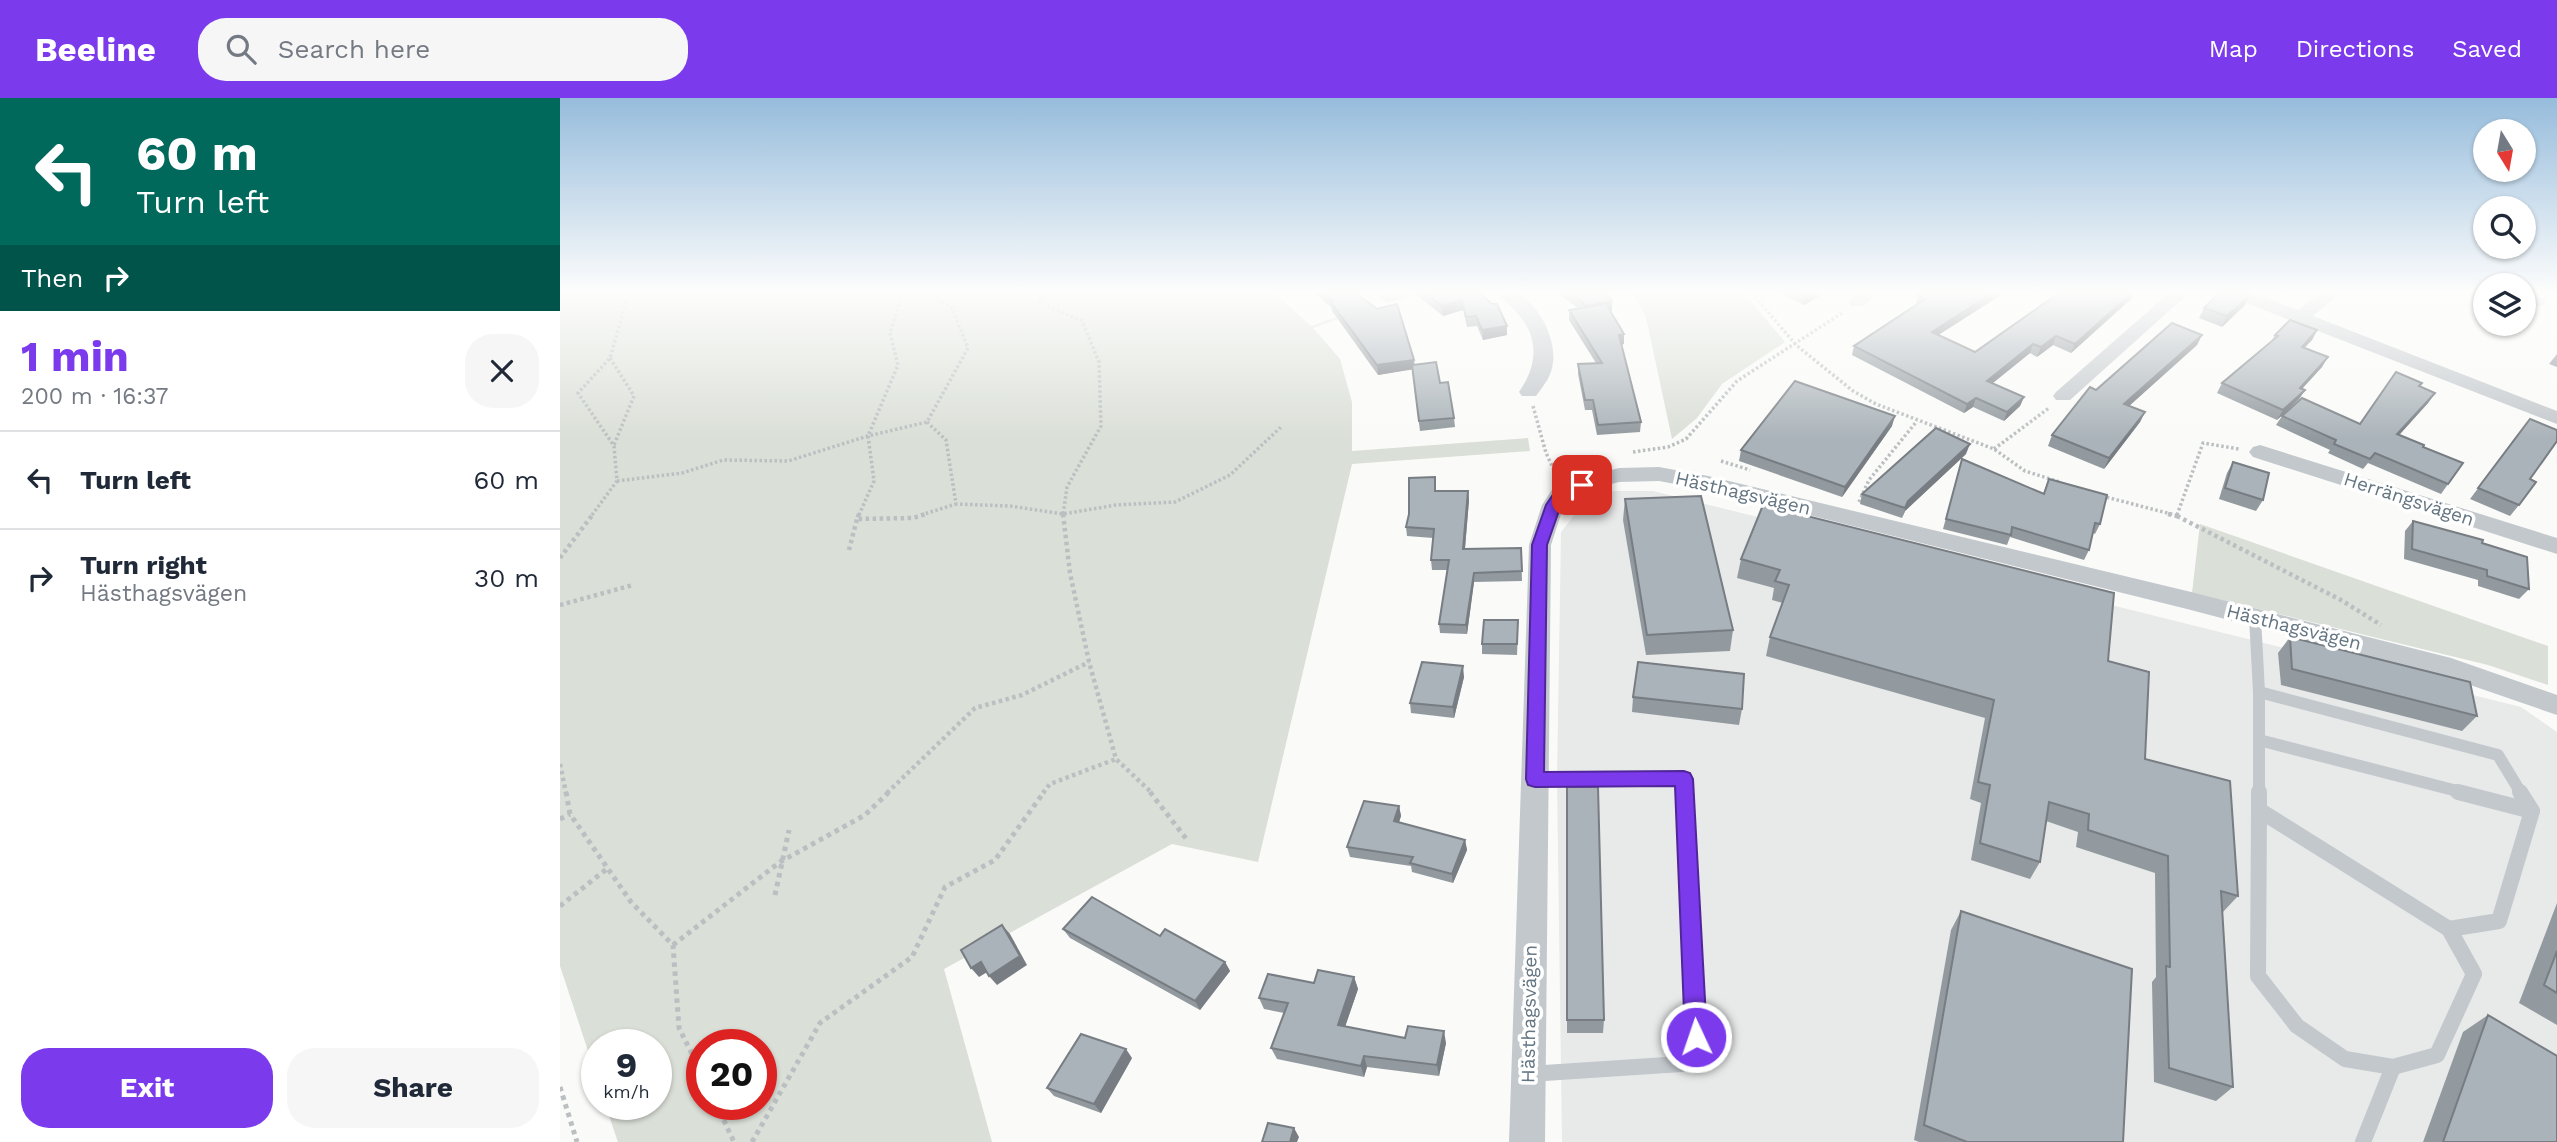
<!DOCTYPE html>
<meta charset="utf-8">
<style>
:root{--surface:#fff;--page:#f6f6f7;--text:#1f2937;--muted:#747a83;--line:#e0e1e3;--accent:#7c3aed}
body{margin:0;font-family:"Work Sans",sans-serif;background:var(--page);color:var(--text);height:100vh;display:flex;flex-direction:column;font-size:26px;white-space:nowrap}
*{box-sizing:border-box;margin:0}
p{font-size:23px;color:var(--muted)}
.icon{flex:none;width:38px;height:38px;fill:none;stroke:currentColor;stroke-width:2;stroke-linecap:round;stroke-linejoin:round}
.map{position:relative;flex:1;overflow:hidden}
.panel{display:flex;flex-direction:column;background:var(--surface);width:560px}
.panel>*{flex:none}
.banner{background:#00695c;color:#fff;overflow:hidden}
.needle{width:46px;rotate:169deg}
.buttons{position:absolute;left:1913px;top:21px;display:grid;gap:14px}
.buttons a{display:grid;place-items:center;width:63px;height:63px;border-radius:50%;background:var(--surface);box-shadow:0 2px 5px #0004;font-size:35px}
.speed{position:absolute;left:21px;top:931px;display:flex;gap:14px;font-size:35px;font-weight:700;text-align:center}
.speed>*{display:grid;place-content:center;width:91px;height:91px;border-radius:50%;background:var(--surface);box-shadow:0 2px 5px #0004;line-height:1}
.speed small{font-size:18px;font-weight:400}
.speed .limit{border:10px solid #d22;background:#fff;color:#111}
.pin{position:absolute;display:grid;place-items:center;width:60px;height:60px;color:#fff;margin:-30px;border-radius:14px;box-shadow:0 4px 10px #0006}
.me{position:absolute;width:77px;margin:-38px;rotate:357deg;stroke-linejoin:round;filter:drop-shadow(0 0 5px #0008)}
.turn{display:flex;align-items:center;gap:24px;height:147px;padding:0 21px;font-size:32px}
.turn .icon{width:91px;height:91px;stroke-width:2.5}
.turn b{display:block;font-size:49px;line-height:60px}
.then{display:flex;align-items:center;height:66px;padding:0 21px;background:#0003;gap:14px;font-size:26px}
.round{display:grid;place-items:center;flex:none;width:74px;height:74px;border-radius:28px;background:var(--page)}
.headline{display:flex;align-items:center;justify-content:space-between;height:119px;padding:0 21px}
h1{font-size:42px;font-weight:700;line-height:52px;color:var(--accent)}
.cta{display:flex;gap:14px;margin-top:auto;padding:14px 21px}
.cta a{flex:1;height:80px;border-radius:28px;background:var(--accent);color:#fff;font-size:28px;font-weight:700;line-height:80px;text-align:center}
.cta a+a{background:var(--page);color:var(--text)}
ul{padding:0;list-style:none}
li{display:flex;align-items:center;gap:21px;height:98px;padding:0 21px;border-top:2px solid var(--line)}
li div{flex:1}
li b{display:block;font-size:26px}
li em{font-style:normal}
header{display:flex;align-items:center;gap:42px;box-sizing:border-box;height:98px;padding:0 35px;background:var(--accent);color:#fff}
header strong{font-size:33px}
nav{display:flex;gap:38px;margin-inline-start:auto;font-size:24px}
.search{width:490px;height:63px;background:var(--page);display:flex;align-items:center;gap:18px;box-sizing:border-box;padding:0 24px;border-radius:28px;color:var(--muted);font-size:26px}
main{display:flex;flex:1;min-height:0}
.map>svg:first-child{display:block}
.built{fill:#e8e9e9}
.green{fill:#dadfd7;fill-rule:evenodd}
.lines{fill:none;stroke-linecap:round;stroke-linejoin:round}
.path-far2{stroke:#bbbfc2;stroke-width:3.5;stroke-dasharray:2.5 2.5;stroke-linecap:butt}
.path-far1{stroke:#bbbfc2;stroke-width:4.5;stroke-dasharray:3.5 3.5;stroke-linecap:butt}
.path{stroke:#bbbfc2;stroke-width:5;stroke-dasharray:4.5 4.5;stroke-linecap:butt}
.service-far1{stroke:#c3c8cc;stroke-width:12}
.service{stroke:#c3c8cc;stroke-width:16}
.minor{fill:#c3c8cc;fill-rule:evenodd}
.wall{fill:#929a9f}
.shaded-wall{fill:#777d82}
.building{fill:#aab3b9;stroke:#777d82;stroke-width:2}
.route{fill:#7c3aed;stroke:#51269a;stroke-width:2}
.labels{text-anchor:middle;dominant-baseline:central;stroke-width:7;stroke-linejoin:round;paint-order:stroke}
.street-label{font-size:19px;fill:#657683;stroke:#fff}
</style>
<header>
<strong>Beeline</strong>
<div class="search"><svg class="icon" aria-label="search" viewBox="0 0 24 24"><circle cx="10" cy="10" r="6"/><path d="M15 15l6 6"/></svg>Search here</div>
<nav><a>Map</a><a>Directions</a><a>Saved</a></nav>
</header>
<main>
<section class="panel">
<div class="banner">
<div class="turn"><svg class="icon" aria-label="left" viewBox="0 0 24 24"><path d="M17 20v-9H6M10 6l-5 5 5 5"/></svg><div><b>60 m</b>Turn left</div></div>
<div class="then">Then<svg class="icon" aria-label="right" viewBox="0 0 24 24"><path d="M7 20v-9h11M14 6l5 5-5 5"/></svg></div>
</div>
<div class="headline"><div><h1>1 min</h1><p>200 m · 16:37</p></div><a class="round"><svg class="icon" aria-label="close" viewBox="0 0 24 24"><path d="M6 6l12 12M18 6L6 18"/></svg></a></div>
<ul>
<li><svg class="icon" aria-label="left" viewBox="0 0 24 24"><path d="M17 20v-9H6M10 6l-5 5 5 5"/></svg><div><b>Turn left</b></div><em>60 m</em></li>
<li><svg class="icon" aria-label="right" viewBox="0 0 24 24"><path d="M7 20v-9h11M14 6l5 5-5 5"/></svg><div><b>Turn right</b><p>Hästhagsvägen</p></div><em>30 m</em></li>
</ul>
<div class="cta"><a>Exit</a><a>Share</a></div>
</section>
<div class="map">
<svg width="1997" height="1044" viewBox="0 0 1997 1044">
<rect width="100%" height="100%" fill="#fafaf8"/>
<path class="built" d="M1052 393H1093L1961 609 1997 634V1044H1002L997 681 1001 434 1023 406Z"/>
<g class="green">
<path d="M0 195H715L751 228 810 207 812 209 753 230 780 261 792 304V353L968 340 970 353 792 366 698 764 612 746 384 871 432 1044H58L45 1006H96V947H37V980L0 868ZM142 947H201V1006H142Z"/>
<path d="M1072 195H1184L1225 244 1162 286 1137 320 1112 341 1086 219Z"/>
<path d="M1640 426 1988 548V587L1928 567 1632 495Z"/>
</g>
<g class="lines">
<g class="path-far2">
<path d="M484 195 479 204 522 223 539 264 541 328 507 389 503 417"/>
<path d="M1192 195 1236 247 1293 293 1316 306 1434 351 1465 373 1500 384"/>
<path d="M50 260 74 298 54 347"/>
<path d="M973 308 986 355 996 376"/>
<path d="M367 324 386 342 396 406 450 408 503 416 556 407 615 404 670 377 721 329"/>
<path d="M1434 351 1489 310"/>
<path d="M1073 354 1108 349 1126 341 1177 283 1282 215"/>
<path d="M1161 363 1190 372"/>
<path d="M57 383 122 375 163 362 228 363 308 338 367 324 408 250 392 210 368 195"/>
<path d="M1542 398 1615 417"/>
<path d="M1299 404 1309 382 1357 323"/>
<path d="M32 417 57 383 54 348 18 295 50 260 66 204 56 195"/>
<path d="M299 417 314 383 308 338 338 267 330 235 342 195"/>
<path d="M361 417 396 406"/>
<path d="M1617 417 1643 345 1679 351"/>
</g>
<g class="path-far1">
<path d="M299 416 297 421 353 420 366 416"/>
<path d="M501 416H505"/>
<path d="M503 416 510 475 529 564 556 661 592 695"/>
<path d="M1608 416 1617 418 1618 416"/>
<path d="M1617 418 1781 502 1821 527"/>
<path d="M289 452 297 421"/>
<path d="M0 460 33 416"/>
<path d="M0 507 73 487"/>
<path d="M0 666 6 695"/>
<path d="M327 695 415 610 462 597 529 564"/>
<path d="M483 695 490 686 556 661"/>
</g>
<g class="path">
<path d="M6 694 10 716 71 804 113 847 119 930 142 976"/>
<path d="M590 694 628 743"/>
<path d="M0 721 10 716"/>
<path d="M215 797 229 732"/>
<path d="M0 808 48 770"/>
<path d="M113 847 220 764 305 717 329 694"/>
<path d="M0 989 17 1044"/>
<path d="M156 1006 174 1044"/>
<path d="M192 1044 260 925 352 859 385 789 435 762 484 694"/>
</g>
<g class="service-far1">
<path d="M1695 519 1699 594V695"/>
<path d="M1699 594 1938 657 1961 695"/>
<path d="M1699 642 1905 695"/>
<path d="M975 681H1124L1125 695"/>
</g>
<g class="service">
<path d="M1898 694 1972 713"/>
<path d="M1699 712 1889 831 1914 876 1877 957 1833 969 1785 961 1737 928 1698 878Z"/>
<path d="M1699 712V694"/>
<path d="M1889 831 1939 823 1972 713 1960 694"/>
<path d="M969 976 1137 965 1125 694"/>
<path d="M1803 1044 1833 969"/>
</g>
<g class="minor">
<path d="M824 195H850L847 199 828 205 819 200Z"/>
<path d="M938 195C945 195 955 194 960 197 980 208 996 242 993 264 992 278 984 287 976 298H962L959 294C977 268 980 241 958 216 952 208 944 203 938 195Z"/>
<path d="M1298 195H1319L1303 208H1291L1288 204Z"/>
<path d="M1609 195H1629L1510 302H1496L1493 298 1496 294Z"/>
<path d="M1668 195H1694L1738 212 1760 195H1780L1753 218 1997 313V326L1671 199Z"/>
<path d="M1964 195H1973L1986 203 1983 207 1977 208 1964 204Z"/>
<path d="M1700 347 1997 440V456L1693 359 1689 354 1693 349Z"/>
<path d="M1099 369 1148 378 1627 493 1891 560 1997 597V617L1887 579 1627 511 1148 392 1099 383 1059 384 1011 397 1004 407 991 447 985 1044H949L969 447 982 407 995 387 1059 370Z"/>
</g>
</g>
<g class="wall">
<path d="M754 195H796L854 266 880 285 894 320 895 329 860 333 852 271 818 277 772 213 771 209Z"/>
<path d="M854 195H920L947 237 923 242 917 228 907 229 903 212 883 218Z"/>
<path d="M997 195H1047L1052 213H1050L1064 246 1061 247 1081 324 1080 334 1037 337 1032 312H1025L1018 276V266L1036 265 1009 222V212L1018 210Z"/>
<path d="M1220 195H1265L1244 207Z"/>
<path d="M1444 195 1378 237 1415 254 1573 197 1571 201 1511 255 1493 247 1477 259 1470 255 1433 285 1464 299 1460 308 1444 323 1413 309 1404 315 1292 257 1294 248 1356 206 1358 197Z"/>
<path d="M1685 207 1662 229 1639 220 1644 210Z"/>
<path d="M1757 232 1752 242 1744 250 1762 269 1742 291 1745 292 1739 301 1717 322 1657 295 1662 285 1711 244 1715 237Z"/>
<path d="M1642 237 1637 247 1569 308 1585 314 1580 324 1544 371 1488 348 1492 337 1536 292Z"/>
<path d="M1997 256V269L1989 266Z"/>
<path d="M1859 289 1875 295 1868 305 1839 337 1863 349 1903 365 1881 396 1808 365 1803 371 1768 355 1770 352 1716 327 1722 318 1800 326Z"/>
<path d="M1332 328 1282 399 1179 363 1181 352Z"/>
<path d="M1962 332 1970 381 1959 407 1950 418 1910 401Z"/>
<path d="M1406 356 1345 413 1342 420 1300 406 1302 396Z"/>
<path d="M1402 361 1483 396 1489 381 1540 426 1535 436 1533 435 1529 452 1524 462 1450 439 1447 447 1383 431Z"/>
<path d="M1673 364 1703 402 1696 413 1659 401 1667 375Z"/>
<path d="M876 393H908L909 402 905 451 961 450 962 483 914 484 907 536 880 535 879 526 887 472H872L871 462 873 440 847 438 846 429Z"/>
<path d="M1065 401 1173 532 1170 553 1086 557 1063 422Z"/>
<path d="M1203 407 1548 563 1585 661 1678 798 1662 815 1673 989 1656 1003 1594 984 1592 884 1596 879 1595 775 1516 749 1518 734 1486 723 1480 764 1470 781 1411 762 1421 705 1410 701 1425 620 1206 558 1210 539 1223 505 1212 502 1214 490 1177 480 1181 461Z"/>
<path d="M1853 423 1922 445 1969 491 1959 501 1918 488V482L1844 461 1845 433Z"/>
<path d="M958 533 957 557 922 556V546Z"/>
<path d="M1730 539 1917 618 1902 633 1721 587 1718 555Z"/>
<path d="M904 579 894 620 851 615 850 605Z"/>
<path d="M1073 599 1182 611 1179 627 1072 614Z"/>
<path d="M1007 689 1044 922 1043 935H1007Z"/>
<path d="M839 708 841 718 839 724 905 742 907 752 893 785 852 774 851 768 790 759 787 749Z"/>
<path d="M1997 805V927L1959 905Z"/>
<path d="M1401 813 1563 1044H1359L1354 1042 1391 832Z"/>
<path d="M503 831 600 838 665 864 670 873 640 912 510 840Z"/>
<path d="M794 879 798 891 785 928 845 940 886 945 879 978 807 969 804 979 717 961 711 950 724 915 704 911 699 900 754 885Z"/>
<path d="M1928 917 1997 1044H1863L1903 934Z"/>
<path d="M572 960 541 1015 494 998 487 990Z"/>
</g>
<g class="shaded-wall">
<path d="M1251 195H1265L1244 207 1245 198Z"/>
<path d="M1432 195H1444L1369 243 1372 234Z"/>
<path d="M1571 195H1576L1573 197 1571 201 1511 255 1515 246Z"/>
<path d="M1690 197 1685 207 1662 229 1667 218Z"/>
<path d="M902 202 903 212 883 218 882 208Z"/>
<path d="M1052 203V213L1027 217V208Z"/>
<path d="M947 228V237L923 242 922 232Z"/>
<path d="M1757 232 1752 242 1736 258 1742 249Z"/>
<path d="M1064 236V246L1058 247 1059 237Z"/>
<path d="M1642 237 1637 247 1559 317 1564 306Z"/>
<path d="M1496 238 1493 247 1477 259 1481 249Z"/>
<path d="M1473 246 1470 255 1424 292 1427 283Z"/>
<path d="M1768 259 1762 269 1734 299 1740 290Z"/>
<path d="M854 262 855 271 818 277 817 267Z"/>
<path d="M1745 292 1739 301 1717 322 1723 312Z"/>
<path d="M1875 295 1868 305 1831 346 1837 336Z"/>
<path d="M1464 299 1460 308 1444 323 1447 314Z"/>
<path d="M1416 300 1413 309 1404 315 1407 306Z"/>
<path d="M1585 314 1580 324 1544 371 1549 360Z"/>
<path d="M1335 318 1332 328 1282 399 1285 389Z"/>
<path d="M1410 346 1406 356 1345 413 1342 420 1348 403Z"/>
<path d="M908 393 909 402 904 461 903 451Z"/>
<path d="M914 475V484L907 536 906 527Z"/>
<path d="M903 568 904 579 894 620 893 609Z"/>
<path d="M839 708 841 718 836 733 834 723Z"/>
<path d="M905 742 907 752 893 785 892 776Z"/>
<path d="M442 827 450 836 467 867 437 887 429 878Z"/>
<path d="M421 864 429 873 419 879 411 870Z"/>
<path d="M665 864 670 873 640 912 635 903Z"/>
<path d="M794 879 798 891 782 938 778 927Z"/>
<path d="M884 933 886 945 879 978 877 967Z"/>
<path d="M566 951 572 960 541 1015 534 1006Z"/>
<path d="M804 958 807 969 804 979 801 968Z"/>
<path d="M734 1030 739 1039 737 1044H730Z"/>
</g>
<g class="building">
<path d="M764 195H796L817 211 837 206 854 262 817 267 770 203 773 202Z"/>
<path d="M866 195H920L932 206H937L947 228 922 232 916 218 906 219 902 202 882 208Z"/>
<path d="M1010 195H1047L1052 203 1027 208Z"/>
<path d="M1239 195H1251L1245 198Z"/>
<path d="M1361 195H1432L1372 234 1415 254 1499 195H1572L1515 246 1496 238 1481 249 1473 246 1427 283 1464 299 1447 314 1416 300 1407 306 1294 248 1365 201 1358 197Z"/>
<path d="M1659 195H1686L1690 197 1667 218 1644 210Z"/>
<path d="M1046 206 1064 236 1059 237 1081 324 1038 327 1033 302H1025L1018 266 1042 265 1009 212Z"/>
<path d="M1730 222 1757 232 1742 249 1768 259 1740 290 1745 292 1723 312 1662 285 1718 238 1715 237Z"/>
<path d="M1612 225 1642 237 1564 306 1585 314 1549 360 1492 337 1530 289 1536 292Z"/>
<path d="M876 264 880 285 888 284 894 320 859 323 852 267Z"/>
<path d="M1836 274 1862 285 1859 288 1875 295 1837 336 1864 347 1863 349 1903 365 1888 386 1815 355 1810 361 1774 346 1776 342 1722 318 1742 300 1800 326Z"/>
<path d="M1235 283 1335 318 1285 389 1181 352Z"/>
<path d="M1970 321 1997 332V343L1970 381 1976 384 1959 407 1918 390Z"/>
<path d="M1376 330 1410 346 1348 403 1345 410 1302 396Z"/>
<path d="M1402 361 1484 396 1489 381 1547 397 1540 426 1535 425 1529 452 1452 429 1451 437 1386 421Z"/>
<path d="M1673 364 1709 375 1703 402 1665 390Z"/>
<path d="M875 379V393H908L903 451 961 450 962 473 914 475 906 527 879 526 889 462H871L874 431 846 429 849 416V380Z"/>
<path d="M1141 398 1173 532 1087 537 1065 401Z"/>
<path d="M1203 407 1554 495 1548 563 1589 574 1585 661 1670 683 1678 798 1661 793 1673 989 1609 970 1606 868 1610 869 1608 758 1528 732 1529 716 1489 704 1480 764 1420 745 1430 687 1418 684 1434 602 1210 539 1229 487 1215 483 1220 472 1181 461Z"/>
<path d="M1853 423 1923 442 1922 445 1967 459 1969 491 1927 478V472L1852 451Z"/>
<path d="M924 522H958L957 546H922Z"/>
<path d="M1730 539 1910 584 1917 618 1732 571Z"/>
<path d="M862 564 903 568 893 609 850 605Z"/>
<path d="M1078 564 1184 576 1182 611 1073 599Z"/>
<path d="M1007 689H1038L1044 922H1007Z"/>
<path d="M804 703 839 708 834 723 905 742 892 776 850 765 853 759 787 749Z"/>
<path d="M532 799 600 838 605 831 665 864 635 903 503 831Z"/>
<path d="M1401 813 1572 871 1563 1044H1407L1364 1027Z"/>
<path d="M442 827 460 858 429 878 421 864 411 870 401 852Z"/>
<path d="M1997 853V895L1984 887Z"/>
<path d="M758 872 794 879 778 927 845 940 848 928 884 933 877 967 804 958 801 968 711 950 728 905 699 900 708 876 754 885Z"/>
<path d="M1928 917 1997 958V1044H1883Z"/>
<path d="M521 936 566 951 534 1006 487 990Z"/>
<path d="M708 1025 734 1030 730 1044H702Z"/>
</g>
<linearGradient id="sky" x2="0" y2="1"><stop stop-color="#96bcdc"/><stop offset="0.57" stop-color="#fdfdfc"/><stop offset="1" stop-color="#fdfdfc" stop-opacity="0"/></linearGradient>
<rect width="1997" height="341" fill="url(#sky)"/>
<path class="route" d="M1022 382 1029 387 1027 390 1008 395 1001 407 987 447 984 674 1124 673 1130 675 1133 681 1147 939 1144 946 1136 949 1128 946 1125 939 1115 688 975 689 968 687 966 681 972 447 986 407 998 389Z"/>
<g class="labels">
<g class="street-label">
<text transform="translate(1183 395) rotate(13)">Hästhagsvägen</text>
<text transform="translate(1849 401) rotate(18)">Herrängsvägen</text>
<text transform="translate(1734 529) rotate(14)">Hästhagsvägen</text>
<text transform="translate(969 916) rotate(-89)">Hästhagsvägen</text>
</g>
</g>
</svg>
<div class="buttons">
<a><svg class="needle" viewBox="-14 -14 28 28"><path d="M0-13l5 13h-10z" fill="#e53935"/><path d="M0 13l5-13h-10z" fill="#747a83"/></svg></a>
<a><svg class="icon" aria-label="search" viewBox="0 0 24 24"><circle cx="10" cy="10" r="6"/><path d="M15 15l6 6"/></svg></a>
<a><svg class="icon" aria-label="layers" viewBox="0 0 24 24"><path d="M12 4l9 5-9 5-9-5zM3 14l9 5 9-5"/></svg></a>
</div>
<div class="speed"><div>9<small>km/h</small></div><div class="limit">20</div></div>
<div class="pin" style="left:1022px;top:387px;background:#d93025"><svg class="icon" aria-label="arrive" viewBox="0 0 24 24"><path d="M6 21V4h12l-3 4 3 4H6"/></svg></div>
<svg class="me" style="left:1136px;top:939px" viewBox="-20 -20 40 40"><circle r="17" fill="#7c3aed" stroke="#fff" stroke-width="3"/><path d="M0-11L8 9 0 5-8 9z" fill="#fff"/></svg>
</div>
</main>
